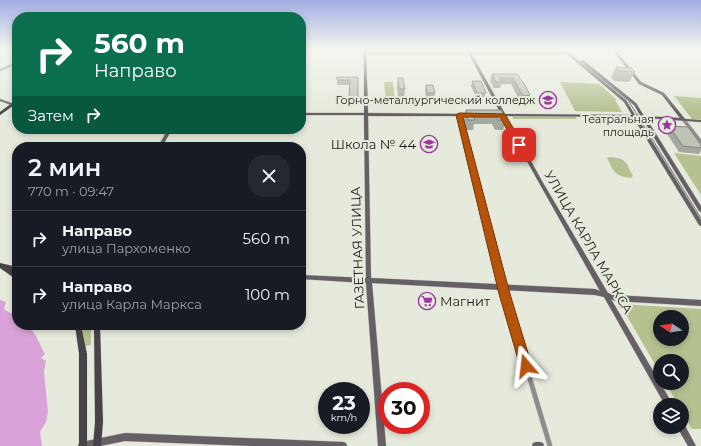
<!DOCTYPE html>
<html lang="ru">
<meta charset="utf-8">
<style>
:root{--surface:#171b24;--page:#242831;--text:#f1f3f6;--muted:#9ea1a6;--line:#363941}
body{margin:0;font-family:Montserrat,sans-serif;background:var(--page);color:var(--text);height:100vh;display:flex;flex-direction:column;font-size:15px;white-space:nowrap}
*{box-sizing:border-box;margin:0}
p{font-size:13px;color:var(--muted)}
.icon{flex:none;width:22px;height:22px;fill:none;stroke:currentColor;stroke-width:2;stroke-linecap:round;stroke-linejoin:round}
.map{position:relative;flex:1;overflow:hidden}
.side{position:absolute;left:12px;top:142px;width:294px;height:188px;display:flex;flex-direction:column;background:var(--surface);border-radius:16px;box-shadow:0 2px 6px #0003}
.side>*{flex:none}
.guide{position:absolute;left:12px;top:12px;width:294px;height:122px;border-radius:16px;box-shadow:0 2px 6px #0003;background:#0b6e4f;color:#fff;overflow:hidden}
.needle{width:26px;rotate:282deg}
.fabs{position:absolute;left:653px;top:310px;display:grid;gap:8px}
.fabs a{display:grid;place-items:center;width:36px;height:36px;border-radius:50%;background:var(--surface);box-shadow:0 2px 6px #0003;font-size:20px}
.speed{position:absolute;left:318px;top:382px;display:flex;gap:8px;font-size:20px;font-weight:700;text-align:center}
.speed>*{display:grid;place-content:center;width:52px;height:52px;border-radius:50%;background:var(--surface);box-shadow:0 2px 6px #0003;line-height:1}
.speed small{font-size:10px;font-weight:400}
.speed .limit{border:6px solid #d22;background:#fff;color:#111}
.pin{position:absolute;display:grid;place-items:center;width:34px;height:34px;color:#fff;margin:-17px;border-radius:8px;box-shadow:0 2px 6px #0006}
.me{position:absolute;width:44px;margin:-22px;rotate:343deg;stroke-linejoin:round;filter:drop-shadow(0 0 3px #0008)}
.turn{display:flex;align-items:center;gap:14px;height:84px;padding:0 16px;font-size:18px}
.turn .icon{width:52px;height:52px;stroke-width:2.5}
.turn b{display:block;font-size:28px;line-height:34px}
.then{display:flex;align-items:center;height:38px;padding:0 16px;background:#0003;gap:8px;font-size:15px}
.round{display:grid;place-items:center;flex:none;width:42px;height:42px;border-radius:16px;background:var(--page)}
.headline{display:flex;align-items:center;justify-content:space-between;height:68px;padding:0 16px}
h1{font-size:24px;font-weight:600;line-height:30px}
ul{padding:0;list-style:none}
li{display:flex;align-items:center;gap:12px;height:56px;padding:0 16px;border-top:1px solid var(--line)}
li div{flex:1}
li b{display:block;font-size:15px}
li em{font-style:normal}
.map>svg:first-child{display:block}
.green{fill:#b5c191;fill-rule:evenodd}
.water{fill:#d9a3da}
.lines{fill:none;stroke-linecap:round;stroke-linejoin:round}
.street-far3-casing{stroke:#c2c5b9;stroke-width:3}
.street-far2-casing{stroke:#c2c5b9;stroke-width:4}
.street-far1-casing{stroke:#c2c5b9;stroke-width:4.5}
.street-casing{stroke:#c2c5b9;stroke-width:5.5}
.secondary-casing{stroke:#c2c5b9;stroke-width:1}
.primary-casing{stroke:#c2c5b9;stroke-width:0.5}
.street-far3{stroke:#908b90;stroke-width:2.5}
.street-far2{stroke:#908b90;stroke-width:3}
.street-far1{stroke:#908b90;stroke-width:3.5}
.street{stroke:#908b90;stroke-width:4.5}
.secondary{fill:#666066;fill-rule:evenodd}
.primary{fill:#494249;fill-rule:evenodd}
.tram{stroke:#75776e;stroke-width:1}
.wall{fill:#a4a89d}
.building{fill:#bfc3b6;stroke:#86887f}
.route{fill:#b45309;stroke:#753606}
.labels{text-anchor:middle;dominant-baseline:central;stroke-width:4;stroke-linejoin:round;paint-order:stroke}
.far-poi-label{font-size:11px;fill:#1c1d18;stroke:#e6eadc;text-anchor:end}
.poi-label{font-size:13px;fill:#1c1d18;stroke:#e6eadc;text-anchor:end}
.street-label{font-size:13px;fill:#1c1d18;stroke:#e6eadc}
</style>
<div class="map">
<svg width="701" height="446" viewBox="0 0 701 446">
<rect width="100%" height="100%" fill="#e6eadc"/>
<g class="green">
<path d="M384 82H393L395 101H386Z"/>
<path d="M560 82 599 84 617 100H615L622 112 575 111Z"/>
<path d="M674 96 701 98V119H692Z"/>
<path d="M512 116H575L577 119H513Z"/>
<path d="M674 153 701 156V195Z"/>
<path d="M609 157C626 158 626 162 633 176L631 178C614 176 614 172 607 158Z"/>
<path d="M620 304 701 309V429H692L682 411V405H678L666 383H682V361H660V373ZM660 317H682V339H660Z"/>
<path d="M81 325H91V345L85 346Z"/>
</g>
<path class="water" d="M0 300 6 302 4 309 10 313H17V325H28C37 335 39 343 45 354L41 358 46 361 44 372 48 412 46 422 40 432 42 446H0Z"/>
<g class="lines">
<defs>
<g id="street-far3">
<path d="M365 53H572"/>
<path d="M0 70 17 63"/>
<path d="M459 115V117"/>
</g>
<g id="street-far2">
<path d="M459 116 481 202"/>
<path d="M683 119 701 142"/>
</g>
<path id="street-far1" d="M481 201 509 310"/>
<path id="street" d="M509 309 550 446"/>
<g id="secondary">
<path d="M364 49H366L368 113 470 114 472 115 470 116H368L371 278 595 289 600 291 538 181 502 116 498 115 501 114 466 49H469L505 114 632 115 624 102 561 49H564L626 100 635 115H640L634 105 581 62V60H583L636 103 644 116 680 118 662 95 639 84 612 49H615L641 82 664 93 685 119 701 120V122L646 118 701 206V212L699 211 642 118 637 117 701 220V226L699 225 633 117 506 116 542 181 608 293 615 295 701 300V306L615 301 611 299 673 405H665L604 297 595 295 372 283 386 446H378L366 283 301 279V275L366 278 364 115H301V113H364Z"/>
<path d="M0 99 17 105V107L0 101Z"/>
<path d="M168 129H172L162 147H158Z"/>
<path d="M682 424H684L696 446H688L677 427H682Z"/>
<path d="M125 433 343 442 346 443 347 446H251L125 441 100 446H78L79 443 82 442Z"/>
<path d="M536 442H540L543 443 544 446H532L533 443Z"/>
</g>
<g id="primary">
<path d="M16 100H17V103L0 115V112Z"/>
<path d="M0 263 17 267V273L14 272 17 274V280L0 268Z"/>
<path d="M75 325H81L87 354V446H79V354Z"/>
<path d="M94 325H100L103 422 101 446H93L95 422Z"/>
</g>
</defs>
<use href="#street-far3" class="street-far3-casing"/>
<use href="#street-far2" class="street-far2-casing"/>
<use href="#street-far1" class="street-far1-casing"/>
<use href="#street" class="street-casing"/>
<use href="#secondary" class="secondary-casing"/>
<use href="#primary" class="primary-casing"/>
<use href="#street-far3" class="street-far3"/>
<use href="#street-far2" class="street-far2"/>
<use href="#street-far1" class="street-far1"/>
<use href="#street" class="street"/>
<use href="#secondary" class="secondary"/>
<use href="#primary" class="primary"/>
<path class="tram" d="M564 49 628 100 701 218"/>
</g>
<g class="wall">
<path d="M616 67 635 72 629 82 614 81 611 77Z"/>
<path d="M492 74H517L530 95 527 102 521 103 511 84H501L500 88H494L490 81Z"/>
<path d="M358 77V103H349L350 85H337V80Z"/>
<path d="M398 78 405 89 404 99H398L397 87Z"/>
<path d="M472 81 486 93 484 97H476L471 86Z"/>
<path d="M426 85 435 93 434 98H426L425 90Z"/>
<path d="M466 110H501L506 120 503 130H495L492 124H474L473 130H466L463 120Z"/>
<path d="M669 126 701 145V151L699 154 679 152 665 131Z"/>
</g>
<g class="building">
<path d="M616 67 632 68 635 72 619 71Z"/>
<path d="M492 74H517L525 85 530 95 523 96 513 78H500L502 82H496Z"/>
<path d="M337 77H358V98H349L350 80H337Z"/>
<path d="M398 78H403L405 89H399Z"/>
<path d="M472 81H481L486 93H477Z"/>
<path d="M426 85H433L435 93H427Z"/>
<path d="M466 110H501L506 120H498L496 114H473L475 120H468Z"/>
<path d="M669 126 688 127 701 145V148L683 146Z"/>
</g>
<linearGradient id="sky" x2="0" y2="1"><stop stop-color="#a2ade2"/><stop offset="0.44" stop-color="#f4f6ef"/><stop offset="1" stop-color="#f4f6ef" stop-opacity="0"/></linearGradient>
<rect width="701" height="112" fill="url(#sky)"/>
<path class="route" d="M459 113 505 114 523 145 516 146 500 117H463L510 294 532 366 531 370 526 372 522 370 520 366 499 294 456 115Z"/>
<defs>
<symbol id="university-ring" viewBox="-11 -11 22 22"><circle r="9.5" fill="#e6eadc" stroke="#9a389f" stroke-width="1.5"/><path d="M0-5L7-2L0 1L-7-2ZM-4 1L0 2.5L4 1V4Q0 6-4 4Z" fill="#9a389f"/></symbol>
<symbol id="sight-ring" viewBox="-11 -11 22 22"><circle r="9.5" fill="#e6eadc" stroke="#9a389f" stroke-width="1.5"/><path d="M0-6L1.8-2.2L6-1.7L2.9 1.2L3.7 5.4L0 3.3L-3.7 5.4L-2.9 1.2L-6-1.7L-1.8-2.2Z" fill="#9a389f"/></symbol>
<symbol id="school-ring" viewBox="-11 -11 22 22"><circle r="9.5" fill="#e6eadc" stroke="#9a389f" stroke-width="1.5"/><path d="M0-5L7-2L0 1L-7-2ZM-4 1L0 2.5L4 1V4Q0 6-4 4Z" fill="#9a389f"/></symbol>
<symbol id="supermarket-ring" viewBox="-11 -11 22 22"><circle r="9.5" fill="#e6eadc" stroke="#9a389f" stroke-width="1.5"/><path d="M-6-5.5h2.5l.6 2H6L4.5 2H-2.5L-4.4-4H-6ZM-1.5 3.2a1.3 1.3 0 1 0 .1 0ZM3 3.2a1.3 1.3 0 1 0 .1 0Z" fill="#9a389f"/></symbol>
</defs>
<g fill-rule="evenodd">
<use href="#university-ring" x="538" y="90" width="20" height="20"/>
<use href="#sight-ring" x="657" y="115" width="20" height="20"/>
<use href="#school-ring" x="419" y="134" width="20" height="20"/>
<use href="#supermarket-ring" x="417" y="291" width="20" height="20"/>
</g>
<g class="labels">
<g class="far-poi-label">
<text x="535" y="100">Горно-металлургический колледж</text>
<text x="654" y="119">Театральная<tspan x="654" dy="13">площадь</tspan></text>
</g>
<g class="poi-label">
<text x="416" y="144">Школа № 44</text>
<text x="440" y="301" text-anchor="start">Магнит</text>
</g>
<g class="street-label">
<text transform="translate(589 242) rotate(60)">УЛИЦА КАРЛА МАРКСА</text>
<text transform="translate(357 248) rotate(-92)">ГАЗЕТНАЯ УЛИЦА</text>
</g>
</g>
</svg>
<div class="fabs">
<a><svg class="needle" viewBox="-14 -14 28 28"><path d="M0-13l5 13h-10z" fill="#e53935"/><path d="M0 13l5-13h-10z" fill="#9ea1a6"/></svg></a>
<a><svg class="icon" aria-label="search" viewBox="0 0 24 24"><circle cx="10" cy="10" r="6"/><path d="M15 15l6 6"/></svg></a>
<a><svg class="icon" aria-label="layers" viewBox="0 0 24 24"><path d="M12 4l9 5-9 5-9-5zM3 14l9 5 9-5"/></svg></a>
</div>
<div class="speed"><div>23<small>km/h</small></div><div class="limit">30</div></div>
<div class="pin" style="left:519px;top:145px;background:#d93025"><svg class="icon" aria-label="arrive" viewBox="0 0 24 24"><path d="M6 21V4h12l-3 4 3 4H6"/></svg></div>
<svg class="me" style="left:526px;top:366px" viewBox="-20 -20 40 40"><path d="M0-17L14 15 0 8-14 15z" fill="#b45309" stroke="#fff" stroke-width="4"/></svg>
<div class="guide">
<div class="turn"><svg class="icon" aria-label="right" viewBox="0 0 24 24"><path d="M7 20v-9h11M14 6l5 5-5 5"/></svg><div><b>560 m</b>Направо</div></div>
<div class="then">Затем<svg class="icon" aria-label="right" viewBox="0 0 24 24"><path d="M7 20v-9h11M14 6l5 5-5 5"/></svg></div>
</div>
<section class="side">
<div class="headline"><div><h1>2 мин</h1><p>770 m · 09:47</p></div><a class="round"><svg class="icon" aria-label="close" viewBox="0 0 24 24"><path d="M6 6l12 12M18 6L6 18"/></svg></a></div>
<ul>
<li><svg class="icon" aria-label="right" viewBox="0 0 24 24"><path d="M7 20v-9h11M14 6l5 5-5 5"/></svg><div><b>Направо</b><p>улица Пархоменко</p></div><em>560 m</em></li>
<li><svg class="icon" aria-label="right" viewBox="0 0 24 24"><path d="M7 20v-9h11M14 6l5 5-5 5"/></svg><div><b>Направо</b><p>улица Карла Маркса</p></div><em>100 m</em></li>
</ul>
</section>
</div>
